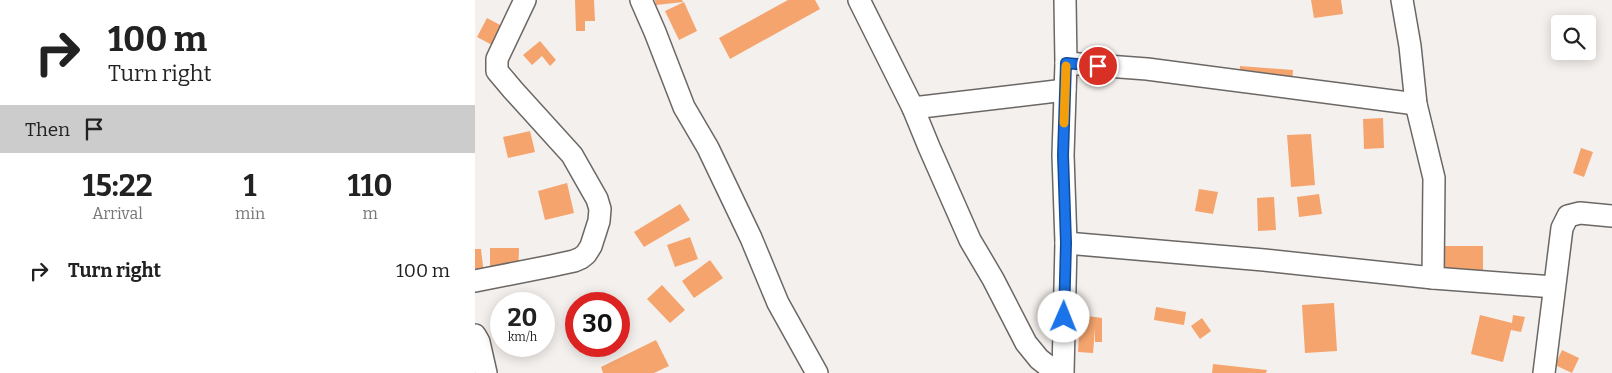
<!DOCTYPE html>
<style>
:root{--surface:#fff;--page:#f2f2f2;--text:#222;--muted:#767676}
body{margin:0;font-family:Bitter,serif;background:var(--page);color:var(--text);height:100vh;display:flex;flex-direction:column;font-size:19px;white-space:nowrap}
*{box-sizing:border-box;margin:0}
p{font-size:16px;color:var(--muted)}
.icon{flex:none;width:28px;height:28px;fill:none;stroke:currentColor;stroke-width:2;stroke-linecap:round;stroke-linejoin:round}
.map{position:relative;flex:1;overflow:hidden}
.side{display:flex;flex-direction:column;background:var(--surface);width:475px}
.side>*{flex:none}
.hud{background:#fff;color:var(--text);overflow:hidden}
.controls{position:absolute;left:1076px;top:15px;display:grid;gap:10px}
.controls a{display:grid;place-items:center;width:45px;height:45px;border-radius:5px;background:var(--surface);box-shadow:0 2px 12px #0003;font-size:25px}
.speed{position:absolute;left:15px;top:292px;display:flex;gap:10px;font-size:25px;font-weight:700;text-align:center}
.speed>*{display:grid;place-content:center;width:65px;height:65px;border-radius:50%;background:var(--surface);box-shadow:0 2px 12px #0003;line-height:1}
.speed small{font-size:12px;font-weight:400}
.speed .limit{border:8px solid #d22;background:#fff;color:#111}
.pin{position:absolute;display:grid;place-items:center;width:42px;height:42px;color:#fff;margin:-21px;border:2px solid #fff;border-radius:50%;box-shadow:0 1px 5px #0007}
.me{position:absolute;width:55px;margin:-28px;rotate:1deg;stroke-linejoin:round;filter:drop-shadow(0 0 4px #0008)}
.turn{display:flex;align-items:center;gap:18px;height:105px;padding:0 25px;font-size:22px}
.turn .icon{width:65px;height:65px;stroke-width:2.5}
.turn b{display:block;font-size:35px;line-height:42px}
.then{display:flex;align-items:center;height:48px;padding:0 25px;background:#0003;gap:10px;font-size:19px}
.eta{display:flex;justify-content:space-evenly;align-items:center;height:85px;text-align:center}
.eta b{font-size:30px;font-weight:700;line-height:35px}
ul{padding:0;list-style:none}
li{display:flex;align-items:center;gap:15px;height:65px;padding:0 25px}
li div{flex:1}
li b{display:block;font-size:19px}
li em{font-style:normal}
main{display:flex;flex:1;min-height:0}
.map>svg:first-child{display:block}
.building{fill:#f5a46d}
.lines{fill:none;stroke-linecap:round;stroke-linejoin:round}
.minor-casing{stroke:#6a6765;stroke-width:24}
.minor{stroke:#fff;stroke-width:21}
.route-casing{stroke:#114b97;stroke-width:12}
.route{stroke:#1a73e8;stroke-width:9}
.slow{stroke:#f59e0b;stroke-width:9}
</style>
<main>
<section class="side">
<div class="hud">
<div class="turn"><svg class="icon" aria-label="right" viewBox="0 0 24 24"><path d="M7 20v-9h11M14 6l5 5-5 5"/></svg><div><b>100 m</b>Turn right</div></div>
<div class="then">Then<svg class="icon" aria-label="arrive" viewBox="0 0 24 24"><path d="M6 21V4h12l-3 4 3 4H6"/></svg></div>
</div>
<div class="eta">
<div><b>15:22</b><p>Arrival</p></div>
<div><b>1</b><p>min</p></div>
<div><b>110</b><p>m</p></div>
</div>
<ul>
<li><svg class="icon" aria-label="right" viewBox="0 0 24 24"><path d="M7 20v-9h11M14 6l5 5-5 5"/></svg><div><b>Turn right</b></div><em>100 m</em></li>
</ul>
</section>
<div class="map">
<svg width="1137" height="373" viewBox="0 0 1137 373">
<rect width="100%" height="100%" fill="#f4f0ed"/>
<g class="building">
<path d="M100 0H119L120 21H110V31H101Z"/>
<path d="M180 0H207L208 2 181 5Z"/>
<path d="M313 0H340L345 9 255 59 244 38Z"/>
<path d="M836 0H866L868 14 839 18Z"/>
<path d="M209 2 222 31 204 40 190 11Z"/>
<path d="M12 18 27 26 17 45 2 37Z"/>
<path d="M65 41 81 60 75 66 67 56 57 65 48 55Z"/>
<path d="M765 66 818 70 817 87 764 84Z"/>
<path d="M908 118 909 148 889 149 888 119Z"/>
<path d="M55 131 60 152 33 158 28 137Z"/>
<path d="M836 134 840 185 816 187 812 135Z"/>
<path d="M1106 148 1118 152 1109 177 1098 173Z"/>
<path d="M92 183 99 213 70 220 63 191Z"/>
<path d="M724 189 743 192 738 214 720 211Z"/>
<path d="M844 194 847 214 824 217 822 197Z"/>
<path d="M799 197 801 230 783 231 782 198Z"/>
<path d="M205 204 215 220 169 247 159 232Z"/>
<path d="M215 237 223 259 200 267 192 245Z"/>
<path d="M968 246H1008V273L968 274Z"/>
<path d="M15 248H44L43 276 15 275Z"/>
<path d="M0 249H6L10 283 0 284Z"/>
<path d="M235 260 248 278 219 298 207 281Z"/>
<path d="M187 285 210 310 195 323 172 299Z"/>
<path d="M859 303 862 351 830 353 827 305Z"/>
<path d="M681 307 711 312 709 325 679 320Z"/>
<path d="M605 315 627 318V342H620V328L618 353 603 352Z"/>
<path d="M1005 315 1037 323 1038 315 1050 317 1046 332 1036 330 1028 362 996 354Z"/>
<path d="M727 318 736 331 725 339 716 326Z"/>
<path d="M181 340 194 366 179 373H128L126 367Z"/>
<path d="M1087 350 1104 358 1097 373 1080 365Z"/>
<path d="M738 364 792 370 791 373H737Z"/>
</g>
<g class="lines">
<defs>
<g id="minor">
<path d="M166 0 180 32 209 107 233 148 276 238 303 303 342 373"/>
<path d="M384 0 438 108 454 147 495 240 518 279 551 343 564 359 582 373"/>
<path d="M927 0 935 46 941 104 959 178 958 278"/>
<path d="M591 63 672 69 941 104"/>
<path d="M438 108 590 90"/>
<path d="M591 243 789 260 958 278 1079 287"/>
<path d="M0 281 76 266 99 261 106 258 111 254 116 246 124 221 125 209 122 199 97 155 38 90 22 71V59L50 0"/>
<path d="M0 335 4 342 11 373"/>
<path d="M588 373 591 243 588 155 591 63 590 0"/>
<path d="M1069 373 1087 228 1093 216 1105 213 1137 216"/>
</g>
</defs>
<use href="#minor" class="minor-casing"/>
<use href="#minor" class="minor"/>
</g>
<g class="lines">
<defs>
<path id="route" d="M589 317 591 243 588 155 591 63 623 66"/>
</defs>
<use href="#route" class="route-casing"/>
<use href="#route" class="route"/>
<path class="slow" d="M589 123 591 66"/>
</g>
</svg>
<div class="controls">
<a><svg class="icon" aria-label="search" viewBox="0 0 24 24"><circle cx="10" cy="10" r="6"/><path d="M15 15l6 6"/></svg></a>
</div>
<div class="speed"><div>20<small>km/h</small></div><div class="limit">30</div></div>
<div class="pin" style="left:623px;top:66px;background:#d93025"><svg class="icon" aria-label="arrive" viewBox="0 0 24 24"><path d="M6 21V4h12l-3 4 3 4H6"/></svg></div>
<svg class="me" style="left:589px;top:317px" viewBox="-20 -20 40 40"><circle r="19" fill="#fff"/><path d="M0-13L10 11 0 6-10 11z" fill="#1a73e8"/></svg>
</div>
</main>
